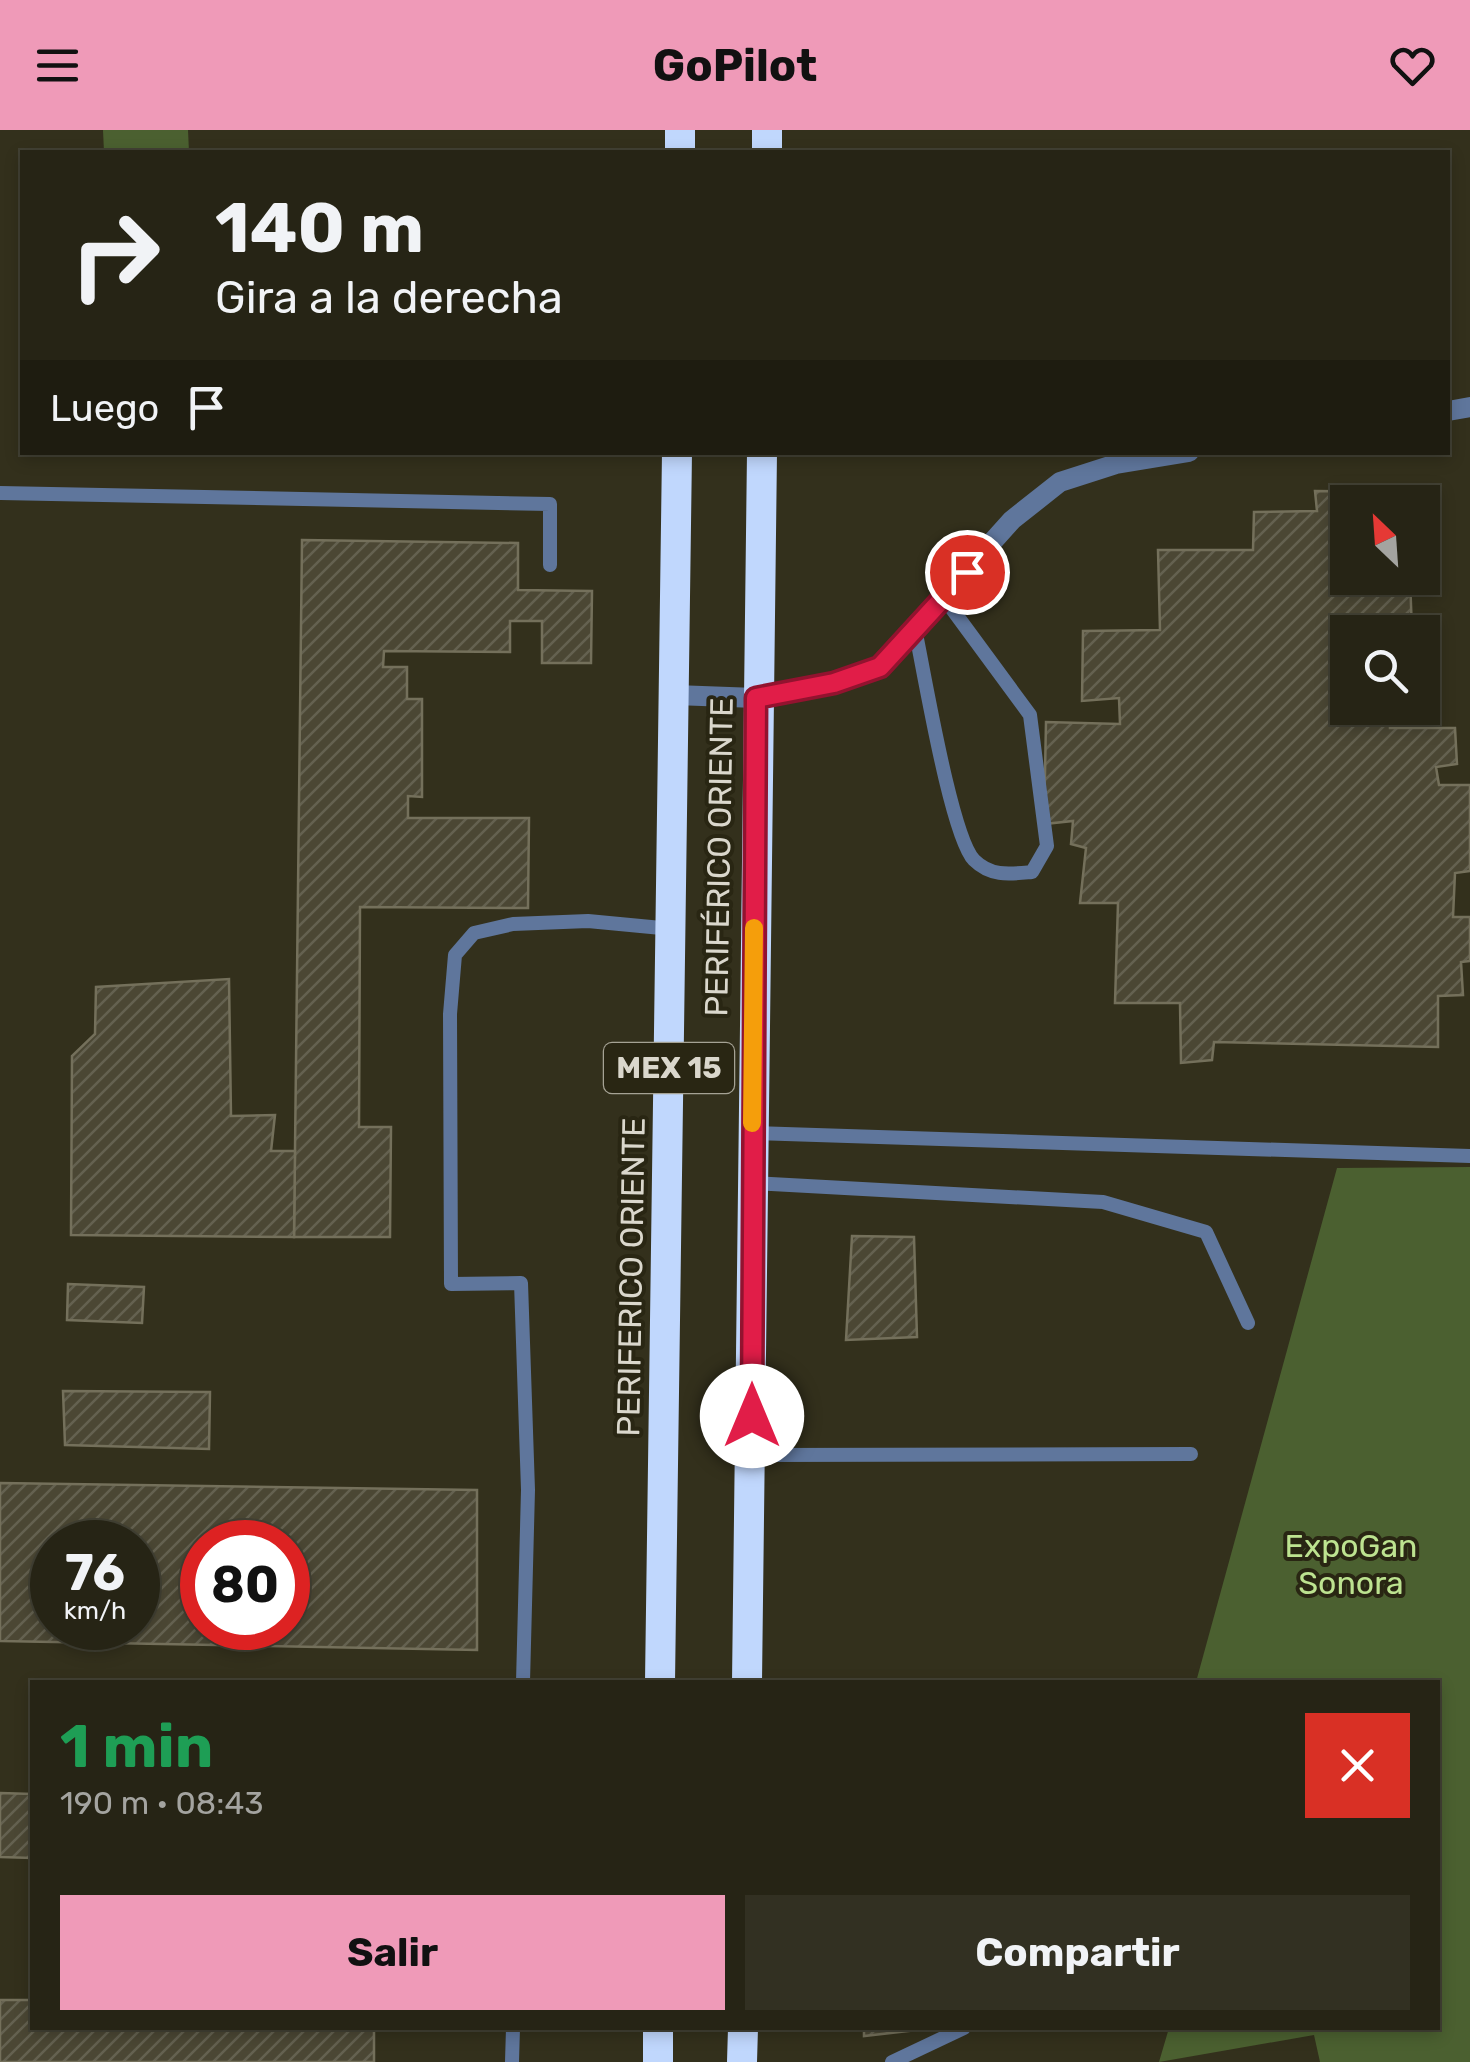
<!DOCTYPE html>
<html lang="es">
<meta charset="utf-8">
<style>
:root{--surface:#262415;--page:#323022;--text:#f1f3f6;--muted:#a4a4a0;--line:#424134;--accent:#ef9ab8}
body{margin:0;font-family:Rubik,sans-serif;background:var(--page);color:var(--text);height:100vh;display:flex;flex-direction:column;font-size:38px;white-space:nowrap}
*{box-sizing:border-box;margin:0}
p{font-size:32px;color:var(--muted)}
.icon{flex:none;width:55px;height:55px;fill:none;stroke:currentColor;stroke-width:2;stroke-linecap:round;stroke-linejoin:round}
.map{position:relative;flex:1;overflow:hidden}
.drawer{position:absolute;left:30px;top:1550px;width:1410px;height:350px;display:flex;flex-direction:column;background:var(--surface);border-radius:0px;box-shadow:0 5px 15px #0003,0 0 0 2px var(--line)}
.drawer>*{flex:none}
.banner{position:absolute;left:20px;top:20px;width:1430px;height:305px;border-radius:0px;box-shadow:0 5px 15px #0003,0 0 0 2px var(--line);background:#262415;color:var(--text);overflow:hidden}
.needle{width:65px;rotate:335deg}
.buttons{position:absolute;left:1330px;top:355px;display:grid;gap:20px}
.buttons a{display:grid;place-items:center;width:110px;height:110px;border-radius:0px;background:var(--surface);box-shadow:0 5px 15px #0003,0 0 0 2px var(--line);font-size:50px}
.speed{position:absolute;left:30px;top:1390px;display:flex;gap:20px;font-size:50px;font-weight:700;text-align:center}
.speed>*{display:grid;place-content:center;width:130px;height:130px;border-radius:50%;background:var(--surface);box-shadow:0 5px 15px #0003,0 0 0 2px var(--line);line-height:1}
.speed small{font-size:25px;font-weight:400}
.speed .limit{border:15px solid #d22;background:#fff;color:#111}
.pin{position:absolute;display:grid;place-items:center;width:85px;height:85px;color:#fff;margin:-42px;border:5px solid #fff;border-radius:50%;box-shadow:0 2px 10px #0007}
.me{position:absolute;width:110px;margin:-55px;rotate:0deg;stroke-linejoin:round;filter:drop-shadow(0 0 8px #0008)}
.turn{display:flex;align-items:center;gap:35px;height:210px;padding:0 30px;font-size:45px}
.turn .icon{width:130px;height:130px;stroke-width:2.5}
.turn b{display:block;font-size:70px;line-height:85px}
.then{display:flex;align-items:center;height:95px;padding:0 30px;background:#0003;gap:20px;font-size:38px}
.round{display:grid;place-items:center;flex:none;width:105px;height:105px;border-radius:0px;background:var(--page)}
.summary{display:flex;align-items:center;justify-content:space-between;height:170px;padding:0 30px}
h1{font-size:60px;font-weight:700;line-height:75px;color:#1e9e55}
.primary-button{display:flex;gap:20px;margin-top:auto;padding:20px 30px}
.primary-button a{flex:1;height:115px;border-radius:0px;background:var(--accent);color:#111;font-size:40px;font-weight:700;line-height:115px;text-align:center}
.primary-button a+a{background:var(--page);color:var(--text)}
header{display:flex;justify-content:space-between;align-items:center;height:130px;padding:0 30px;background:var(--accent);color:#111;font-size:45px;font-weight:700}
.map>svg:first-child{display:block}
.park{fill:#4b6030}
.building{fill:url(#building-hatch);stroke:#74705b;stroke-width:2.5;fill-rule:evenodd}
.lines{fill:none;stroke-linecap:round;stroke-linejoin:round}
.lane{stroke:#5f769c;stroke-width:14}
.street{stroke:#5f769c;stroke-width:20}
.highway{stroke:#c0d7fd;stroke-width:30}
.route-casing{stroke:#92132f;stroke-width:25}
.route{stroke:#e11d48;stroke-width:18}
.slow{stroke:#f59e0b;stroke-width:18}
.labels{text-anchor:middle;dominant-baseline:central;stroke-width:8;stroke-linejoin:round;paint-order:stroke}
.shield{fill:#292613;stroke:#a5a294;stroke-width:2.5}
.shield-label{font-size:30px;font-weight:bold;fill:#dad7cc}
.street-label{font-size:32px;fill:#dad7cc;stroke:#292613}
.park-label{font-size:32px;fill:#bde390;stroke:#292613}
</style>
<header><svg class="icon" aria-label="menu" viewBox="0 0 24 24"><path d="M4 6h16M4 12h16M4 18h16"/></svg>GoPilot<svg class="icon" aria-label="heart" viewBox="0 0 24 24"><path d="M12 20l-8-8c-3-5 5-10 8-4 3-6 11-1 8 4z"/></svg></header>
<div class="map">
<svg width="1470" height="1932" viewBox="0 0 1470 1932">
<defs>
<pattern id="building-hatch" width="6" height="6" patternUnits="userSpaceOnUse" patternTransform="scale(2.5)"><rect width="6" height="6" fill="#4b4734"/><path d="M-1 1l2-2M0 6l6-6M5 7l2-2" fill="none" stroke="#646150"/></pattern>
</defs>
<rect width="100%" height="100%" fill="#33301c"/>
<g class="park">
<path d="M103 0H188L189 22H104Z"/>
<path d="M1470 1037V1932H1320L1314 1905 1159 1932 1169 1898H1438V1552H1196L1337 1038Z"/>
</g>
<g class="building">
<path d="M1315 361 1408 362V372H1348V448H1410L1412 502H1348V578H1389L1390 598H1455L1457 634 1436 637 1439 655H1470V741L1455 743 1453 787H1470V831L1461 832 1463 865 1438 866V917L1214 912 1212 930 1181 933 1180 873H1115L1118 773H1080L1086 718 1071 714 1073 691 1044 694 1046 592 1120 594 1119 568 1082 571 1083 501 1160 500 1158 420H1253L1254 382 1317 381Z"/>
<path d="M302 410 518 413V460L592 461 591 533H542V491H510V522L384 521 383 537H407V569H422V667L408 666V688H529L528 778 360 777 359 997H391L390 1107H294Z"/>
<path d="M229 849 231 986 275 985 271 1021H295L294 1107 71 1105 72 926 95 904 96 857Z"/>
<path d="M852 1106 914 1107 917 1207 846 1210Z"/>
<path d="M68 1154 144 1157 142 1193 67 1190Z"/>
<path d="M63 1261 210 1262 209 1319 65 1315Z"/>
<path d="M0 1353 477 1360V1520L0 1511ZM52 1412H138V1498H52ZM202 1412H288V1498H202Z"/>
<path d="M0 1663 32 1664V1728L0 1727Z"/>
<path d="M0 1870H32V1898H374V1932H0Z"/>
<path d="M864 1898H935L864 1906Z"/>
</g>
<g class="lines">
<g class="lane">
<path d="M0 363 550 374V435"/>
<path d="M915 499C924 541 951 706 974 730 991 747 1010 744 1032 742L1047 716 1030 585 944 468"/>
<path d="M753 1003 1470 1026"/>
<path d="M752 1053 1103 1072 1206 1102 1248 1193"/>
<path d="M752 1325 1191 1324"/>
<path d="M523 1552 528 1360 521 1153 451 1154 450 884 455 825 474 803 513 794 588 791 672 799"/>
<path d="M512 1932 513 1898"/>
<path d="M892 1932 964 1898"/>
</g>
<g class="street">
<path d="M1448 281 1470 277"/>
<path d="M675 565 756 568 834 553 880 537 1012 390 1060 352 1116 334 1189 322"/>
</g>
<g class="highway">
<path d="M680 22V0"/>
<path d="M767 22V0"/>
<path d="M660 1552 677 322"/>
<path d="M747 1552 762 322"/>
<path d="M658 1932V1898"/>
<path d="M742 1932 743 1898"/>
</g>
</g>
<g class="lines">
<defs>
<path id="route" d="M752 1286 756 568 834 553 880 537 967 442"/>
</defs>
<use href="#route" class="route-casing"/>
<use href="#route" class="route"/>
<path class="slow" d="M752 993 754 798"/>
</g>
<g class="labels">
<rect class="shield" x="604" y="913" width="130" height="50" rx="8"/>
<g class="shield-label">
<text x="669" y="938">MEX 15</text>
</g>
<g class="street-label">
<text transform="translate(719 727) rotate(-89)">PERIFÉRICO ORIENTE</text>
<text transform="translate(631 1147) rotate(-89)">PERIFERICO ORIENTE</text>
</g>
<g class="park-label">
<text x="1351" y="1416">ExpoGan<tspan x="1351" dy="37">Sonora</tspan></text>
</g>
</g>
</svg>
<div class="buttons">
<a><svg class="needle" viewBox="-14 -14 28 28"><path d="M0-13l5 13h-10z" fill="#e53935"/><path d="M0 13l5-13h-10z" fill="#a4a4a0"/></svg></a>
<a><svg class="icon" aria-label="search" viewBox="0 0 24 24"><circle cx="10" cy="10" r="6"/><path d="M15 15l6 6"/></svg></a>
</div>
<div class="speed"><div>76<small>km/h</small></div><div class="limit">80</div></div>
<div class="pin" style="left:967px;top:442px;background:#d93025"><svg class="icon" aria-label="arrive" viewBox="0 0 24 24"><path d="M6 21V4h12l-3 4 3 4H6"/></svg></div>
<svg class="me" style="left:752px;top:1286px" viewBox="-20 -20 40 40"><circle r="19" fill="#fff"/><path d="M0-13L10 11 0 6-10 11z" fill="#e11d48"/></svg>
<div class="banner">
<div class="turn"><svg class="icon" aria-label="right" viewBox="0 0 24 24"><path d="M7 20v-9h11M14 6l5 5-5 5"/></svg><div><b>140 m</b>Gira a la derecha</div></div>
<div class="then">Luego<svg class="icon" aria-label="arrive" viewBox="0 0 24 24"><path d="M6 21V4h12l-3 4 3 4H6"/></svg></div>
</div>
<section class="drawer">
<div class="summary"><div><h1>1 min</h1><p>190 m · 08:43</p></div><a class="round" style="background:#d93025;color:#fff"><svg class="icon" aria-label="close" viewBox="0 0 24 24"><path d="M6 6l12 12M18 6L6 18"/></svg></a></div>
<div class="primary-button"><a>Salir</a><a>Compartir</a></div>
</section>
</div>
